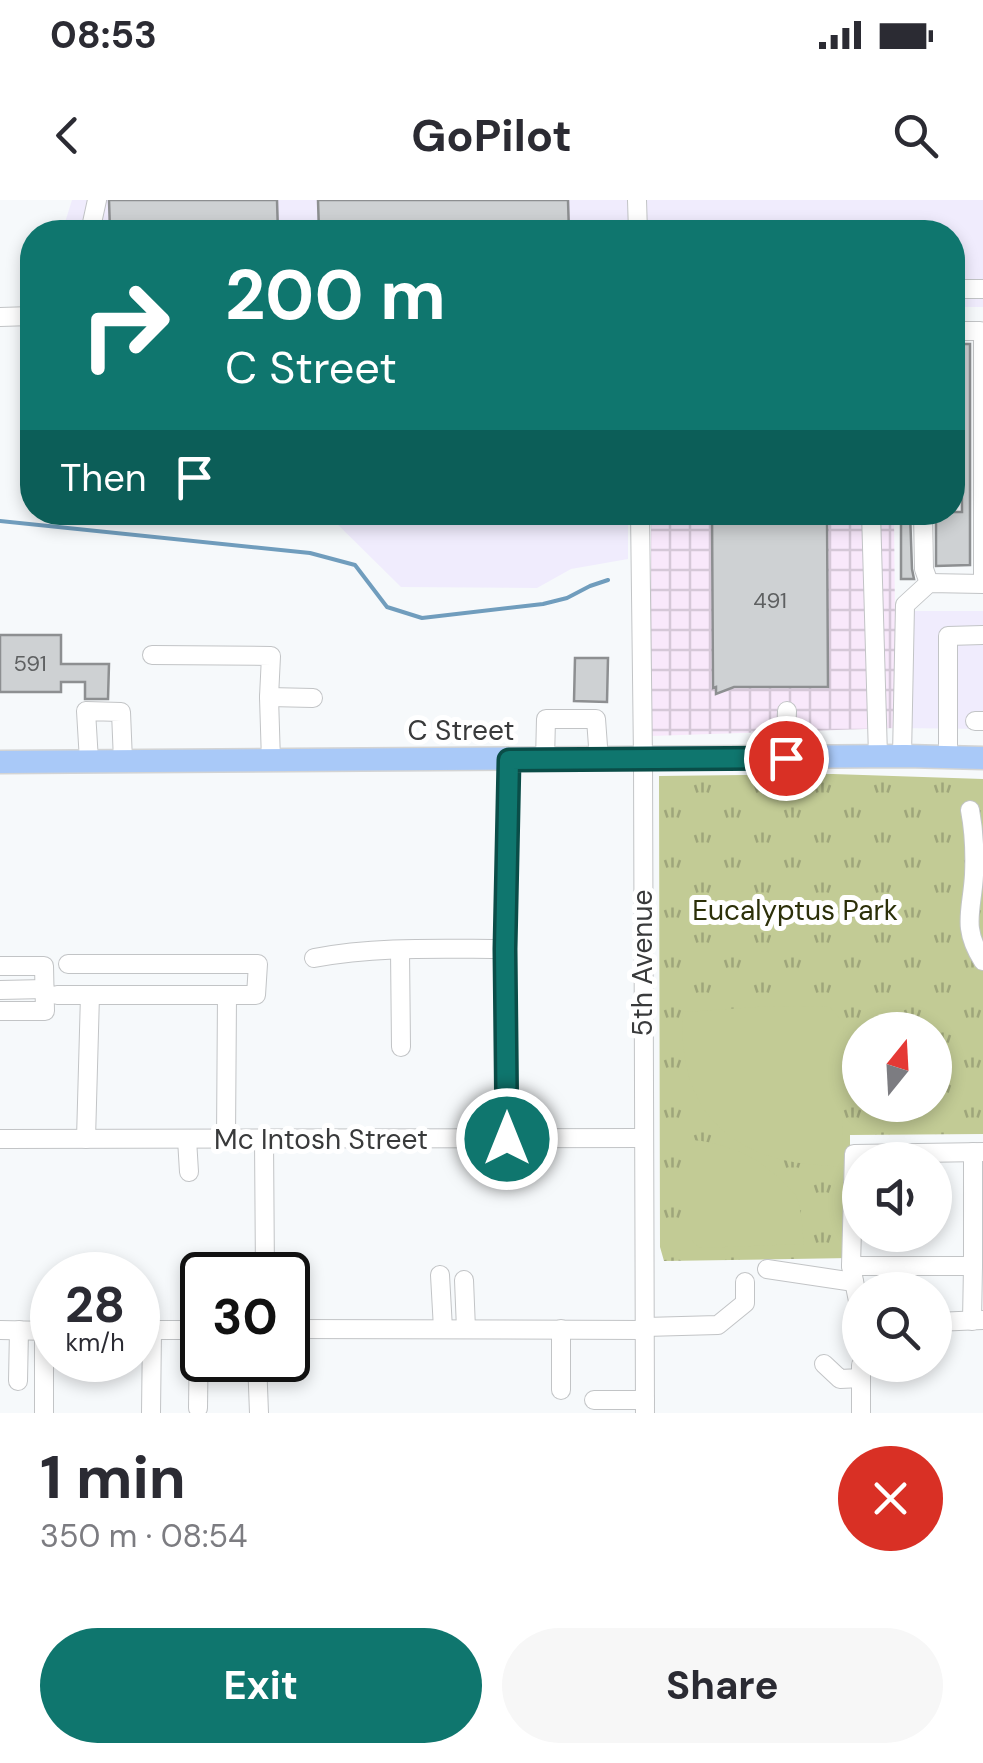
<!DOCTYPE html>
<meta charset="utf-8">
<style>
:root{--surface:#fff;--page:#f7f7f7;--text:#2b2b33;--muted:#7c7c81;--accent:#0f766e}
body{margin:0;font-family:"DM Sans",sans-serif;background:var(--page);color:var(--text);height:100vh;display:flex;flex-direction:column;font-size:38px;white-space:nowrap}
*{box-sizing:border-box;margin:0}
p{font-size:32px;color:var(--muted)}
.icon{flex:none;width:55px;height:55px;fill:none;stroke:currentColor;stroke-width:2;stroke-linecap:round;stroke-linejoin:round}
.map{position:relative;height:1213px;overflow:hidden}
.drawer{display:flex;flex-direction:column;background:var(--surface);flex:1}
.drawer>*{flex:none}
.guide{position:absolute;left:20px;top:20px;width:945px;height:305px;border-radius:40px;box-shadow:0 5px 15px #0003;background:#0f766e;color:#fff;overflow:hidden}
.needle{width:65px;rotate:18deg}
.buttons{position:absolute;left:842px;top:812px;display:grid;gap:20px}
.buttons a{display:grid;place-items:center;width:110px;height:110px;border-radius:50%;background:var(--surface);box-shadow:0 5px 15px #0003;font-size:50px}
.speed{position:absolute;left:30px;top:1052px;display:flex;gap:20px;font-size:50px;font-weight:700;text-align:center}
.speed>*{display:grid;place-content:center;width:130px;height:130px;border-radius:50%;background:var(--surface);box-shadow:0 5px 15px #0003;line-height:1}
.speed small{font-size:25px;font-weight:400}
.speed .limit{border:5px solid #111;border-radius:15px;background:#fff;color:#111}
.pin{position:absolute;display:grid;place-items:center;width:85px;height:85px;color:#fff;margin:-42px;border:5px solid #fff;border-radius:50%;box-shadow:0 2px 10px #0007}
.me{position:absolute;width:110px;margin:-55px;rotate:0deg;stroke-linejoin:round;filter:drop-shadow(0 0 8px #0008)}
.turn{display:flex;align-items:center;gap:35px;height:210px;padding:0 40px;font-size:45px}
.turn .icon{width:130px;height:130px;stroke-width:2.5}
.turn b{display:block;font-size:70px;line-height:85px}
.then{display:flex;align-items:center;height:95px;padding:0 40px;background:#0003;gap:20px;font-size:38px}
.round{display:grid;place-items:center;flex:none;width:105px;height:105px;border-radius:52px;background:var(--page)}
.summary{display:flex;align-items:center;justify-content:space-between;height:170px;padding:0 40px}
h1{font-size:60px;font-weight:700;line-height:75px}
.action{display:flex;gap:20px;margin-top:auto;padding:20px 40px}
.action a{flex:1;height:115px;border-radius:60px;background:var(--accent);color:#fff;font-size:40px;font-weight:700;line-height:115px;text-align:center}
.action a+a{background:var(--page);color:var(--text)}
.status{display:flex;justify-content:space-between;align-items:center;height:70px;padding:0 50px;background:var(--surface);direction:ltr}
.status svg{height:28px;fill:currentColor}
header{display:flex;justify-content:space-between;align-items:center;height:130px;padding:0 40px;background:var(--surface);font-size:45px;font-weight:700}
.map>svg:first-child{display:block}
.commercial{fill:#f0ecfd}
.industrial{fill:url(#industrial-grid)}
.park{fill:url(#park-tufts);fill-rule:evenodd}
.pitch{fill:#c2cb95}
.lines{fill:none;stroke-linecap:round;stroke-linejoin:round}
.stream{stroke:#709dbd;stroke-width:4}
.building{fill:#ced1d3;stroke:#8d8f91;stroke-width:2.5}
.minor-casing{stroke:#c2c4c6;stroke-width:20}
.major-casing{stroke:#d3d4d4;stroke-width:25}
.minor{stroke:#fff;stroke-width:18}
.major{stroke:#a9c9f8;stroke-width:22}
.route-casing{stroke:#0a4d48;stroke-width:25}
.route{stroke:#0f766e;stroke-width:18}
.labels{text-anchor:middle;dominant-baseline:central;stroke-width:10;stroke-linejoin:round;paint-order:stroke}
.number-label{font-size:22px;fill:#5e6061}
.street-label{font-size:28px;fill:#393a3b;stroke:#fff}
.park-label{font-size:28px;fill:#2c3009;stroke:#fff}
</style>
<div class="status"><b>08:53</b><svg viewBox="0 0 49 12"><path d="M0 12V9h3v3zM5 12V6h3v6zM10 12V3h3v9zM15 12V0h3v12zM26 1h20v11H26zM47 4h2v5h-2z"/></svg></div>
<header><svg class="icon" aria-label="back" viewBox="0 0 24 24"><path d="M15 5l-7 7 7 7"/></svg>GoPilot<svg class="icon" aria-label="search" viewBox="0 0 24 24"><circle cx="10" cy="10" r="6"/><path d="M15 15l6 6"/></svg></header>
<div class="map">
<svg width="983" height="1213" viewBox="0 0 983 1213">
<defs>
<pattern id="industrial-grid" width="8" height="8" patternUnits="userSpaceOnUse" patternTransform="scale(2.5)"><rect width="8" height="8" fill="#f8e8fb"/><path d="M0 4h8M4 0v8" fill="none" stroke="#d5c8d8"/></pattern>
<pattern id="park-tufts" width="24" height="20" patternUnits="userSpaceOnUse" patternTransform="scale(2.5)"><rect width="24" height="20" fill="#c2cb95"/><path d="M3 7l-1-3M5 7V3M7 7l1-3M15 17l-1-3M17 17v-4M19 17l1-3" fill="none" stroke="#9fa67b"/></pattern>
</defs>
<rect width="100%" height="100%" fill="#f6f9fb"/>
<g class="commercial">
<path d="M72 0H629V32H62Z"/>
<path d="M644 0H983V107H953L952 32H643Z"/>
<path d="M326 313H628V359L571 369 537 388 401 387Z"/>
<path d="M893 411H983V529L896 528Z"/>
</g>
<path class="industrial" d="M651 313H894L896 528 651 536Z"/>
<path class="park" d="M833 574 983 579V934L850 935V1058L664 1061 660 1047 659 576ZM860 830H935V905H860Z"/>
<g class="pitch">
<path d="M771 806 830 807 844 823 842 967C825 965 805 965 788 961 709 944 678 889 683 812Z"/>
<path d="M692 940C727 943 760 957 785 984 786 985 795 994 796 996 802 1009 802 1029 804 1044L699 1048 692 1040Z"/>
</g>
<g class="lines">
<path class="stream" d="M0 321 310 353 355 365 387 407 422 418 543 404 567 398 590 386 608 380"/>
</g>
<g class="building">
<path d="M109 0H277L278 32H132V29L110 30Z"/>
<path d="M318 0H568L569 32H319Z"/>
<path d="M961 144H970V365L936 366V312H962Z"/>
<path d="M712 312H827L828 487H734L716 494V487L713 488Z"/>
<path d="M901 312H910L912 369 914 379H901Z"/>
<path d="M0 435H61V464H109L108 499H85V482H61V492H0Z"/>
<path d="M575 458H608L607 502 574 501Z"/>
</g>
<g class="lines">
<defs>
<g id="minor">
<path d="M637 0 638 32"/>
<path d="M90 32 97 0"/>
<path d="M952 89H983"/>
<path d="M0 117 32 116"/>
<path d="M952 131H980L983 134V379"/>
<path d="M640 312 643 559 645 1213"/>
<path d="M871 312 878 556"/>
<path d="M923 312 924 369 929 383"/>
<path d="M152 455 271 456 269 497 271 561"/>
<path d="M269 497 313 498"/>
<path d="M975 521H983"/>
<path d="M902 556 905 405 929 383 983 384"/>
<path d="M785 558 787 511"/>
<path d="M948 558V436L983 435"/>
<path d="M545 560 546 519H596L599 560"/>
<path d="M89 561 86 511 121 512 123 561"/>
<path d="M970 610C974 631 975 653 974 675 972 711 961 727 983 761"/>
<path d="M400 750 401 847"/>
<path d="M314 758C377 746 441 749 505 749"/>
<path d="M68 764H258L256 795H227L226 939"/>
<path d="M0 766H44L45 811H0"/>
<path d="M0 790 45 789"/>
<path d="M57 795H227"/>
<path d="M0 939 643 938"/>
<path d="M86 939 90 795"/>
<path d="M187 939 189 972"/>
<path d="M507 939 505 749 509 560"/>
<path d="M264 940 265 1075"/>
<path d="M973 952V1066"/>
<path d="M851 1066H973L972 1121"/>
<path d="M767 1069 854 1082"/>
<path d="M440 1075 443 1129"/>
<path d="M464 1080 466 1129"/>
<path d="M860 1111 851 1066 854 954 983 952"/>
<path d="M935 1122 983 1120"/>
<path d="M645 1127 718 1125 745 1103V1082"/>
<path d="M288 1129 645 1130"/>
<path d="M561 1129V1190"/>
<path d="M0 1130 52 1131"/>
<path d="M138 1130H202"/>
<path d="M257 1160 259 1213"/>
<path d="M824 1164 840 1179 861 1178"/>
<path d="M18 1181 19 1130"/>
<path d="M594 1200H645"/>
<path d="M198 1208 199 1130"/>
<path d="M44 1213V1131"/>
<path d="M151 1213 152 1130"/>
<path d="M861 1213V1165"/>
</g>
<path id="major" d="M0 562 906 556 983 558"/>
</defs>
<use href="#minor" class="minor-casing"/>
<use href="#major" class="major-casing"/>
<use href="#minor" class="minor"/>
<use href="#major" class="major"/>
</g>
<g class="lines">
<defs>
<path id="route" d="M507 939 505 749 509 560 786 558"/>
</defs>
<use href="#route" class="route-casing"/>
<use href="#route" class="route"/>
</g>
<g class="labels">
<g class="number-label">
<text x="770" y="400">491</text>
<text x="30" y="463">591</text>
</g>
<g class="street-label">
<text x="461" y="530">C Street</text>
<text transform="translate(642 763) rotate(-90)">5th Avenue</text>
<text x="321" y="939">Mc Intosh Street</text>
</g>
<g class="park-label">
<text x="795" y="710">Eucalyptus Park</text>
</g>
</g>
</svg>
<div class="buttons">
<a><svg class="needle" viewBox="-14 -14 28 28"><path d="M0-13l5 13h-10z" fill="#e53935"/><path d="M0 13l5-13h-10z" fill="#7c7c81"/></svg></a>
<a><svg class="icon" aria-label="sound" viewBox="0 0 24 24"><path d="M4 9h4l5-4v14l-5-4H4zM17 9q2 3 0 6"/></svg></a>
<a><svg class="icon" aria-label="search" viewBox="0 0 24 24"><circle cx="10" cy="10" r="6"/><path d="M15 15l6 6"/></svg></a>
</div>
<div class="speed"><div>28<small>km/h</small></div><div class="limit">30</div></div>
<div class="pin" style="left:786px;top:558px;background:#d93025"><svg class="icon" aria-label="arrive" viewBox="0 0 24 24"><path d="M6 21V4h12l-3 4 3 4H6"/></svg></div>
<svg class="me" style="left:507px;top:939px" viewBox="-20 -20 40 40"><circle r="17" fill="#0f766e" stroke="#fff" stroke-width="3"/><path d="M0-11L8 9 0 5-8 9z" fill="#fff"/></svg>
<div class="guide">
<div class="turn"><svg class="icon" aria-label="right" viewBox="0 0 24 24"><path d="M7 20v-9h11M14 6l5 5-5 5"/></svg><div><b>200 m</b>C Street</div></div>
<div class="then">Then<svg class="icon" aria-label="arrive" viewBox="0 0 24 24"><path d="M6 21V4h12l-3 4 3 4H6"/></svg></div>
</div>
</div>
<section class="drawer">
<div class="summary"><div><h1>1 min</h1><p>350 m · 08:54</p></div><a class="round" style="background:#d93025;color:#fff"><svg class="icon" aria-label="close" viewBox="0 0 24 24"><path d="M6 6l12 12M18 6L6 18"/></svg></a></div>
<div class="action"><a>Exit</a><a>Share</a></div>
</section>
